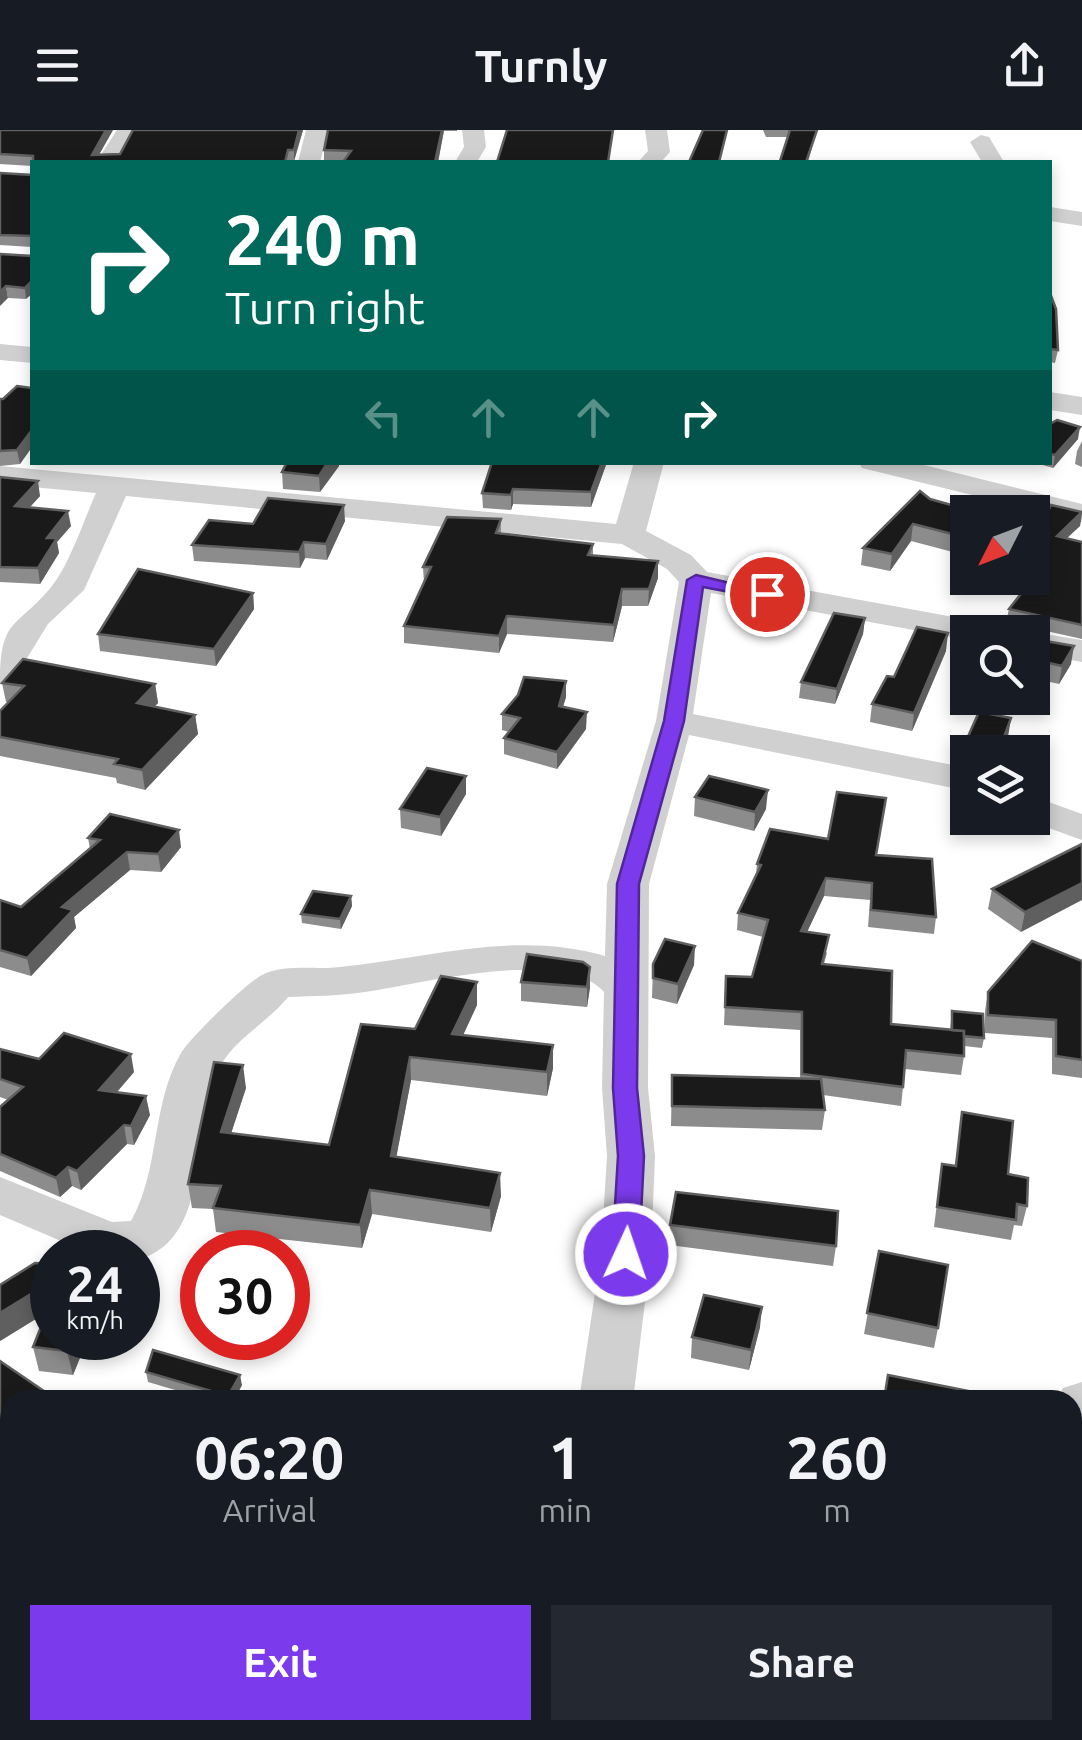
<!DOCTYPE html>
<style>
:root{--surface:#171b24;--page:#242831;--text:#f1f3f6;--muted:#9ea1a6;--accent:#7c3aed}
body{margin:0;font-family:Ubuntu,sans-serif;background:var(--page);color:var(--text);height:100vh;display:flex;flex-direction:column;font-size:38px;white-space:nowrap}
*{box-sizing:border-box;margin:0}
p{font-size:32px;color:var(--muted)}
.icon{flex:none;width:55px;height:55px;fill:none;stroke:currentColor;stroke-width:2;stroke-linecap:round;stroke-linejoin:round}
.map{position:relative;flex:1;overflow:hidden}
.sheet{position:absolute;left:0px;top:1260px;width:1082px;height:350px;display:flex;flex-direction:column;background:var(--surface);border-radius:30px 30px 0 0;box-shadow:0 5px 15px #0003}
.sheet>*{flex:none}
.banner{position:absolute;left:30px;top:30px;width:1022px;height:305px;border-radius:0px;box-shadow:0 5px 15px #0003;background:#00695c;color:#fff;overflow:hidden}
.needle{width:65px;rotate:228deg}
.controls{position:absolute;left:950px;top:365px;display:grid;gap:20px}
.controls a{display:grid;place-items:center;width:100px;height:100px;border-radius:0px;background:var(--surface);box-shadow:0 5px 15px #0003;font-size:50px}
.speed{position:absolute;left:30px;top:1100px;display:flex;gap:20px;font-size:50px;font-weight:700;text-align:center}
.speed>*{display:grid;place-content:center;width:130px;height:130px;border-radius:50%;background:var(--surface);box-shadow:0 5px 15px #0003;line-height:1}
.speed small{font-size:25px;font-weight:400}
.speed .limit{border:15px solid #d22;background:#fff;color:#111}
.pin{position:absolute;display:grid;place-items:center;width:85px;height:85px;color:#fff;margin:-42px;border:5px solid #fff;border-radius:50%;box-shadow:0 2px 10px #0007}
.me{position:absolute;width:110px;margin:-55px;rotate:3deg;stroke-linejoin:round;filter:drop-shadow(0 0 8px #0008)}
.turn{display:flex;align-items:center;gap:35px;height:210px;padding:0 30px;font-size:45px}
.turn .icon{width:130px;height:130px;stroke-width:2.5}
.turn b{display:block;font-size:70px;line-height:85px}
.lanes{display:flex;align-items:center;height:95px;padding:0 30px;background:#0003;justify-content:center;gap:50px;direction:ltr}
.lanes .off{opacity:.35}
.eta{display:flex;justify-content:space-evenly;align-items:center;height:170px;text-align:center}
.eta b{font-size:60px;font-weight:700;line-height:70px}
.action{display:flex;gap:20px;margin-top:auto;padding:20px 30px}
.action a{flex:1;height:115px;border-radius:0px;background:var(--accent);color:#fff;font-size:40px;font-weight:700;line-height:115px;text-align:center}
.action a+a{background:var(--page);color:var(--text)}
header{display:flex;justify-content:space-between;align-items:center;height:130px;padding:0 30px;background:var(--surface);font-size:45px;font-weight:700}
.map>svg:first-child{display:block}
.lines{fill:none;stroke-linecap:round;stroke-linejoin:round}
.minor{fill:#d0d0d0;fill-rule:evenodd}
.wall{fill:#8c8c8c}
.shaded-wall{fill:#5f5f5f}
.building{fill:#1a1a1a;stroke:#5f5f5f;stroke-width:2.5}
.route{fill:#7c3aed;stroke:#51269a;stroke-width:2.5}
</style>
<header><svg class="icon" aria-label="menu" viewBox="0 0 24 24"><path d="M4 6h16M4 12h16M4 18h16"/></svg>Turnly<svg class="icon" aria-label="share" viewBox="0 0 24 24"><path d="M12 15V3M7 8l5-5 5 5M5 13v7h14v-7"/></svg></header>
<div class="map">
<svg width="1082" height="1610" viewBox="0 0 1082 1610">
<rect width="100%" height="100%" fill="#fff"/>
<g class="lines">
<g class="minor">
<path d="M117 0H139L118 32H96Z"/>
<path d="M306 0H328L320 32H298Z"/>
<path d="M462 0H484L486 17 477 32H455L464 17Z"/>
<path d="M645 0H667L670 22 661 32H638L648 21Z"/>
<path d="M981 5 989 7 1004 32H982L970 12Z"/>
<path d="M1050 77 1082 82V96L1050 91Z"/>
<path d="M0 214 32 217V233L0 230Z"/>
<path d="M1050 262 1082 267V285L1050 280Z"/>
<path d="M634 332H664L646 401 691 425 707 442 981 492 993 495 998 502H968V510L711 463 693 584 968 638V661L689 605 649 754 648 958 655 1026 651 1123 633 1270H579L601 1123 607 1026 602 958 604 862C564 816 420 854 365 862 339 866 314 866 288 867 269 891 238 907 222 933 186 991 218 1106 138 1130V1122H87L0 1085V1047L112 1092 131 1091C160 1040 151 975 181 923 190 908 249 850 264 844 287 834 315 840 340 837 429 828 517 800 605 826L607 754 656 591 679 452 667 439 622 414 126 366 84 460 48 494 13 551 0 554C0 486 16 500 52 456 71 431 83 392 96 363L0 354V336L616 394Z"/>
<path d="M858 332H912L1082 374V392L862 338Z"/>
<path d="M1028 502H1032L1082 510V532L1032 523V502Z"/>
<path d="M1032 666 1082 684V710L1021 688H1032Z"/>
<path d="M1082 1252V1331L1072 1334V1270H1057L1063 1258Z"/>
<path d="M1072 1518 1082 1521V1577L1072 1574Z"/>
<rect x="543" y="1600" width="64" height="10"/>
<path d="M958 1600H1022L1017 1610H953Z"/>
</g>
</g>
<g class="wall">
<path d="M0 0H113L99 24H120L133 0H303L294 31 289 30 288 32H32V36L0 34Z"/>
<path d="M328 0H457V1H444L438 32H343L344 31H324V20Z"/>
<path d="M763 0H817L808 32H779L788 7H766Z"/>
<path d="M0 43 32 45V117L0 115Z"/>
<path d="M0 124 32 126 26 169 8 168Z"/>
<path d="M1050 163 1058 220 1055 233 1050 232Z"/>
<path d="M32 258V317L20 334 0 336V269H3Z"/>
<path d="M1050 294 1078 309 1053 338 1032 332H1050Z"/>
<path d="M1082 311V337L1075 334 1077 321Z"/>
<path d="M607 332 591 377 513 374 511 380 483 378 482 363Z"/>
<path d="M339 336 320 362 283 359 282 342Z"/>
<path d="M0 347 40 366 30 377 71 396 57 412 59 423 40 454 0 452Z"/>
<path d="M930 369 968 382V426L911 411 890 441 861 435 863 418Z"/>
<path d="M1082 382 1080 396 1067 408 1082 412V509L1006 492 1009 479 1025 458 1015 456 1016 448H1032V412Z"/>
<path d="M501 389V404L593 414V426L658 448 648 476H622L613 512 507 504 499 523 404 513V496L424 453 423 437Z"/>
<path d="M345 391 327 430 305 428 300 438 194 431 192 415 253 394Z"/>
<path d="M253 463 254 479 216 536 100 521 98 504Z"/>
<path d="M865 488 863 504 835 574 799 568 801 552Z"/>
<path d="M1032 506 1071 534 1059 554 1032 548Z"/>
<path d="M946 521 912 601 870 592 872 574Z"/>
<path d="M2 553 155 554 158 573 154 576 195 585 198 604 145 660 117 653 116 648 0 626V581L9 572H6Z"/>
<path d="M566 567 563 577 586 599 557 639 504 624V608L509 602 502 600V584Z"/>
<path d="M1008 607 1002 622H968V630H964L966 611Z"/>
<path d="M466 646V664L441 706 401 698 400 679Z"/>
<path d="M695 667 766 679 754 701 694 686Z"/>
<path d="M88 708 181 717 161 742 130 740 74 787 76 798 31 846 0 837V770L21 777 90 719Z"/>
<path d="M1082 714 1021 802 988 779 992 759Z"/>
<path d="M877 725 936 787 934 804 868 797 870 770 824 766 807 802 827 823 824 834 891 894 950 900 952 881 984 908 982 918 964 916V926L961 945 905 939 901 976 823 965 825 980 822 1000 671 996 672 945 800 948V900L724 895 726 846 752 847 763 807 737 800 738 783 756 745 757 734Z"/>
<path d="M351 766 352 776 341 799 302 793 301 784Z"/>
<path d="M1082 831V948L1052 944V908L985 903V881L988 862Z"/>
<path d="M653 834 694 835 677 874 652 868Z"/>
<path d="M521 852 590 857 587 877 521 871Z"/>
<path d="M477 875 463 905 553 915V938L547 966 411 950 396 1027 501 1066 491 1102 372 1084 362 1118 216 1102 213 1079 192 1078 188 1054 246 958 231 1003 329 1015 415 899Z"/>
<path d="M0 919 39 929 134 942 117 962 150 985 134 1015 127 1014 81 1060 72 1056 60 1067 0 1041V977L8 970 0 967Z"/>
<path d="M962 982 1008 1044 1027 1076 1022 1096 1014 1095 1011 1110 934 1097 942 1034 955 1036Z"/>
<path d="M670 1095 836 1116 833 1136 669 1115Z"/>
<path d="M879 1121 938 1198 934 1218 864 1204Z"/>
<path d="M35 1133 52 1134V1208H88L73 1245 39 1241 33 1217 47 1182 0 1211V1155Z"/>
<path d="M760 1197 749 1240 691 1228 692 1207Z"/>
<path d="M0 1231 10 1270V1345L0 1338Z"/>
<path d="M146 1242 242 1255 234 1270H209L148 1252Z"/>
<path d="M1079 1437H1082V1517L1072 1515V1475L1076 1447Z"/>
<path d="M34 1600H120L141 1610H54Z"/>
<path d="M680 1600H834L831 1610H759L751 1607 750 1610H676Z"/>
</g>
<g class="shaded-wall">
<path d="M106 0H113L95 32 92 25Z"/>
<path d="M299 0H303L294 31V20Z"/>
<path d="M442 0H444L438 32H435Z"/>
<path d="M32 151V164L26 169 25 158Z"/>
<path d="M6 156 8 168 0 176V162Z"/>
<path d="M1080 297 1078 309 1053 338 1055 325Z"/>
<path d="M32 300V317L20 334 17 320Z"/>
<path d="M328 332H339V336L320 362 319 346Z"/>
<path d="M602 332H607L591 377V362Z"/>
<path d="M38 351 40 366 18 390 15 376Z"/>
<path d="M513 359V374L511 380V365Z"/>
<path d="M344 375 345 391 327 430 326 414Z"/>
<path d="M68 381 71 396 57 412 59 423 40 454 38 438 47 408Z"/>
<path d="M1082 383 1080 396 1055 419 1057 406Z"/>
<path d="M913 394 911 411 890 441 892 424Z"/>
<path d="M304 412 305 428 300 438 299 422Z"/>
<path d="M658 431V448L648 476 649 459Z"/>
<path d="M622 459V476L613 512 614 495Z"/>
<path d="M253 463 254 479 216 536 214 519Z"/>
<path d="M507 486V504L499 523V506Z"/>
<path d="M865 488 863 504 835 574 837 559Z"/>
<path d="M948 503 946 521 912 601 914 583Z"/>
<path d="M1074 516 1071 534 1059 554 1062 536Z"/>
<path d="M566 551V567L558 592 559 576Z"/>
<path d="M155 554 158 573 140 592 137 573Z"/>
<path d="M587 582 586 599 557 639V622Z"/>
<path d="M195 585 198 604 145 660 142 640Z"/>
<path d="M1011 588 1008 607 1002 622H999Z"/>
<path d="M466 646V664L441 706 440 687Z"/>
<path d="M768 660 766 679 754 701 755 682Z"/>
<path d="M179 700 181 717 161 742 158 724Z"/>
<path d="M127 722 130 740 74 787 76 798 31 846 27 828 62 777Z"/>
<path d="M826 748 824 766 799 819 801 801Z"/>
<path d="M1082 753V770L1021 802 1025 782Z"/>
<path d="M351 766 352 776 341 799 340 789Z"/>
<path d="M695 816 694 835 677 874 678 854Z"/>
<path d="M590 837V857L587 877V857Z"/>
<path d="M477 852V875L453 927 452 904Z"/>
<path d="M553 915V938L547 966V942Z"/>
<path d="M131 924 134 942 103 978 99 960Z"/>
<path d="M410 927 411 950 392 1050 391 1026Z"/>
<path d="M243 935 246 958 224 1025 221 1002Z"/>
<path d="M146 966 150 985 134 1015 131 996Z"/>
<path d="M124 995 127 1014 81 1060 77 1041Z"/>
<path d="M68 1037 72 1056 60 1067 56 1048Z"/>
<path d="M500 1043 501 1066 491 1102 490 1078Z"/>
<path d="M370 1060 372 1084 362 1118 360 1095Z"/>
<path d="M52 1151V1179L0 1211V1183Z"/>
<path d="M762 1177 760 1197 749 1240 751 1220Z"/>
<path d="M73 1208H88L73 1245 67 1221Z"/>
<path d="M240 1245 242 1255 234 1270H229L228 1266Z"/>
</g>
<g class="building">
<path d="M0 0H106L92 25 120 24 133 0H299L294 20H288L285 32H33V26L0 24Z"/>
<path d="M328 0H442L435 32H343L351 21 324 20Z"/>
<path d="M507 0H613L608 32H497Z"/>
<path d="M703 0H727L719 32H689Z"/>
<path d="M790 0H817L806 32 780 31Z"/>
<path d="M0 43 32 45V106L0 105Z"/>
<path d="M0 124 32 126V151L25 158 6 156 0 162Z"/>
<path d="M1050 163 1056 179 1058 220 1050 219Z"/>
<path d="M17 256 32 258V300L17 320 0 321V269H3Z"/>
<path d="M1057 290 1080 297 1055 325 1050 324V294Z"/>
<path d="M287 332H328L319 346 282 342Z"/>
<path d="M492 332H602L591 362 513 359 511 365 482 363Z"/>
<path d="M0 347 38 351 15 376 68 381 47 408H57L38 438 0 437Z"/>
<path d="M920 361 930 369 976 382H968V408L913 394 892 424 863 418Z"/>
<path d="M268 368 344 375 326 414 304 412 299 422 192 415 209 390 253 394Z"/>
<path d="M1051 375 1082 382 1057 406 1082 412V495L1009 479 1035 446H1032V412Z"/>
<path d="M447 387 501 389 496 403 593 414 588 425 658 431 649 459H622L614 495 507 486 499 506 404 496 431 437H423Z"/>
<path d="M138 439 253 463 214 519 98 504Z"/>
<path d="M834 483 865 488 837 559 801 552Z"/>
<path d="M917 497 948 503 914 583 872 574 887 546 894 547Z"/>
<path d="M1032 506 1034 509 1074 516 1062 536 1032 529Z"/>
<path d="M23 529 155 554 137 573 195 585 142 640 114 634 118 629 0 607V581L24 556 2 553Z"/>
<path d="M524 547 566 551 559 576 587 582 557 622 504 608 520 588 502 584 518 565Z"/>
<path d="M979 582 1011 588 1000 618 966 611Z"/>
<path d="M427 638 466 646 440 687 400 679Z"/>
<path d="M709 646 768 660 755 682 695 667Z"/>
<path d="M837 662 886 668 876 725 932 729 936 787 871 780 872 753 826 748 801 801 829 805 822 834 892 841 891 894 964 901V926L906 920 903 957 802 944V882L725 877 726 846 752 847 768 790 738 783 761 735 757 734 770 699 828 709Z"/>
<path d="M110 684 179 700 158 724 127 722 62 777 73 780 27 828 0 820V770L21 777 100 710 88 708Z"/>
<path d="M1082 714V753L1025 782 992 759Z"/>
<path d="M313 761 351 766 340 789 301 784Z"/>
<path d="M665 809 695 816 678 854 653 848V834Z"/>
<path d="M1032 811 1082 831V930L1056 926V890L988 885V862Z"/>
<path d="M527 824 583 832 590 837 587 857 521 852Z"/>
<path d="M441 846 477 852 452 904 553 915 547 942 410 927 391 1026 500 1043 490 1078 370 1060 360 1095 213 1078 221 1056 188 1054 214 932 243 935 221 1002 329 1015 361 894 415 899Z"/>
<path d="M952 881 983 884 984 908 964 906V901L952 900Z"/>
<path d="M64 903 131 924 99 960 146 966 131 996 124 995 77 1041 68 1037 56 1048 0 1024V977L23 957 0 949V919L39 929Z"/>
<path d="M672 945 821 949 825 980 672 976Z"/>
<path d="M962 982 1013 991 1008 1044 1028 1048 1027 1076 1017 1074 1016 1090 937 1077 942 1034 956 1036Z"/>
<path d="M676 1062 838 1081 836 1116 670 1095Z"/>
<path d="M879 1121 948 1135 938 1198 867 1183Z"/>
<path d="M35 1133 52 1134V1151L0 1183V1155Z"/>
<path d="M704 1165 762 1177 751 1220 692 1207Z"/>
<path d="M52 1169V1208H73L67 1221 33 1217Z"/>
<path d="M153 1220 240 1245 228 1266 146 1242Z"/>
<path d="M0 1231 57 1270H10V1322L8 1324 0 1318Z"/>
<path d="M888 1245 998 1267 997 1270H884Z"/>
<path d="M1079 1437H1082V1506L1076 1504 1072 1508V1475L1075 1470Z"/>
<path d="M51 1600H120L141 1610H70Z"/>
<path d="M322 1600H337L360 1610H316Z"/>
<path d="M680 1600H750L746 1610H676Z"/>
<path d="M787 1600H831L828 1610H813Z"/>
<path d="M256 1601 276 1610H250Z"/>
</g>
<path class="route" d="M696 445 776 464 767 469 703 457 684 591 639 754 637 958 644 1026 639 1124 626 1134 612 1124 618 1026 613 958 617 754 664 591 687 450Z"/>
</svg>
<div class="controls">
<a><svg class="needle" viewBox="-14 -14 28 28"><path d="M0-13l5 13h-10z" fill="#e53935"/><path d="M0 13l5-13h-10z" fill="#9ea1a6"/></svg></a>
<a><svg class="icon" aria-label="search" viewBox="0 0 24 24"><circle cx="10" cy="10" r="6"/><path d="M15 15l6 6"/></svg></a>
<a><svg class="icon" aria-label="layers" viewBox="0 0 24 24"><path d="M12 4l9 5-9 5-9-5zM3 14l9 5 9-5"/></svg></a>
</div>
<div class="speed"><div>24<small>km/h</small></div><div class="limit">30</div></div>
<div class="pin" style="left:767px;top:464px;background:#d93025"><svg class="icon" aria-label="arrive" viewBox="0 0 24 24"><path d="M6 21V4h12l-3 4 3 4H6"/></svg></div>
<svg class="me" style="left:626px;top:1124px" viewBox="-20 -20 40 40"><circle r="17" fill="#7c3aed" stroke="#fff" stroke-width="3"/><path d="M0-11L8 9 0 5-8 9z" fill="#fff"/></svg>
<div class="banner">
<div class="turn"><svg class="icon" aria-label="right" viewBox="0 0 24 24"><path d="M7 20v-9h11M14 6l5 5-5 5"/></svg><div><b>240 m</b>Turn right</div></div>
<div class="lanes"><svg class="icon off" aria-label="left" viewBox="0 0 24 24"><path d="M17 20v-9H6M10 6l-5 5 5 5"/></svg><svg class="icon off" aria-label="ahead" viewBox="0 0 24 24"><path d="M12 20V5M6 11l6-6 6 6"/></svg><svg class="icon off" aria-label="ahead" viewBox="0 0 24 24"><path d="M12 20V5M6 11l6-6 6 6"/></svg><svg class="icon" aria-label="right" viewBox="0 0 24 24"><path d="M7 20v-9h11M14 6l5 5-5 5"/></svg></div>
</div>
<section class="sheet">
<div class="eta">
<div><b>06:20</b><p>Arrival</p></div>
<div><b>1</b><p>min</p></div>
<div><b>260</b><p>m</p></div>
</div>
<div class="action"><a>Exit</a><a>Share</a></div>
</section>
</div>
